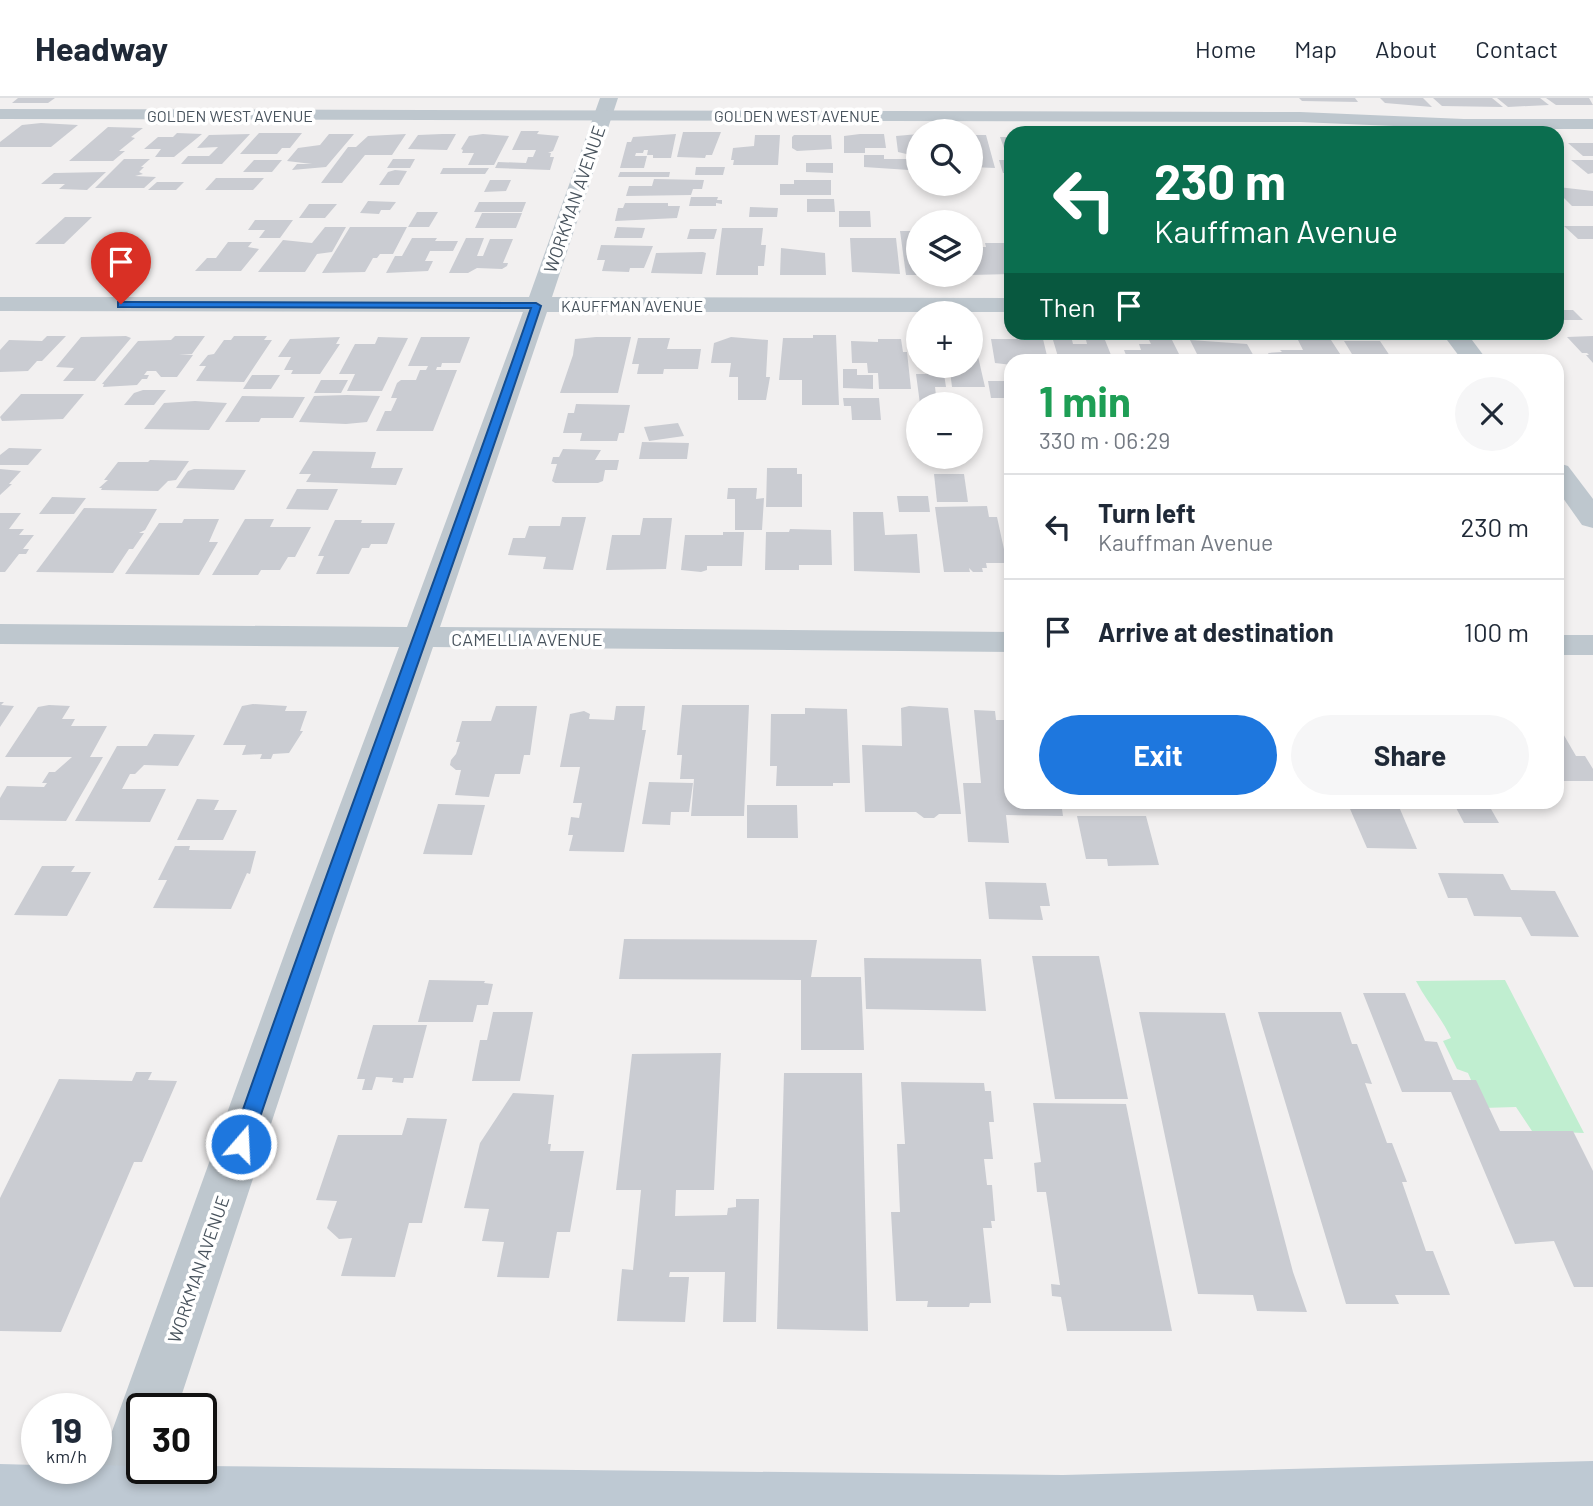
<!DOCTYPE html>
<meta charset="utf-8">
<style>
:root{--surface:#fff;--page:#f6f6f7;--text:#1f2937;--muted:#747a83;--line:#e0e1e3;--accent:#1e77de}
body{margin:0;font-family:Barlow,sans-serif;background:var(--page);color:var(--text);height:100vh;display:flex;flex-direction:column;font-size:26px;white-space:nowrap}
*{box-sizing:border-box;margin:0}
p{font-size:23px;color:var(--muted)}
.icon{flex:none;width:38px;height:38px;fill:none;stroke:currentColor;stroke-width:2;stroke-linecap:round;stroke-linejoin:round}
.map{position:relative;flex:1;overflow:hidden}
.details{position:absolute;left:1004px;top:256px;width:560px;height:455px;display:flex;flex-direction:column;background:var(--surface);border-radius:21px;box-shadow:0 4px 10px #0003}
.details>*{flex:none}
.top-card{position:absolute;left:1004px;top:28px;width:560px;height:214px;border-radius:21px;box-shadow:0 4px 10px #0003;background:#0b6e4f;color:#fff;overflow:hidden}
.tools{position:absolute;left:906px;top:21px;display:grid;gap:14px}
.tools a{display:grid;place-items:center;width:77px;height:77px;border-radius:50%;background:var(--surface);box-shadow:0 4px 10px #0003;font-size:35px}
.speed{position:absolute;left:21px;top:1295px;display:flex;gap:14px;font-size:35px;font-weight:700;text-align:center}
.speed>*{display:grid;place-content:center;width:91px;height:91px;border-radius:50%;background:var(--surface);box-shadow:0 4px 10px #0003;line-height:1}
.speed small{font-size:18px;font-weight:400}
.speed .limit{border:4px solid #111;border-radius:10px;background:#fff;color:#111}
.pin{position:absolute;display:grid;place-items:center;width:60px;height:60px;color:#fff;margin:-72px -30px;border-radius:50% 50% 50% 0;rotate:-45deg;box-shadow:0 0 7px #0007}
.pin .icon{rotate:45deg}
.me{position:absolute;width:77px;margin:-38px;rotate:19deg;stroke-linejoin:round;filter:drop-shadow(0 0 5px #0008)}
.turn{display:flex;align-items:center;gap:24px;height:147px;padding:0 35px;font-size:32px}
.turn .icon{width:91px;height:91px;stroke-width:2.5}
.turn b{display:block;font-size:49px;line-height:60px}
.then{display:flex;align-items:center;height:66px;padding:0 35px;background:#0003;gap:14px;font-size:26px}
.round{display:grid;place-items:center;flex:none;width:74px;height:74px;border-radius:37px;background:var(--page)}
.overview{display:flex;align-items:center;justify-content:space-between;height:119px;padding:0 35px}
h1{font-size:42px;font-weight:700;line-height:52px;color:#1e9e55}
.cta{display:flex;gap:14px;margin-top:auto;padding:14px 35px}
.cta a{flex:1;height:80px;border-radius:42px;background:var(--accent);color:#fff;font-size:28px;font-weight:700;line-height:80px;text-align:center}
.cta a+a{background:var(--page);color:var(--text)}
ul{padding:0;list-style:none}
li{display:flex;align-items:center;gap:21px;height:105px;padding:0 35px;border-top:2px solid var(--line)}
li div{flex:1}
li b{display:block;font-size:26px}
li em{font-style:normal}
header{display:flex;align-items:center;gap:42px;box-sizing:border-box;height:98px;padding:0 35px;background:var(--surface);border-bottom:2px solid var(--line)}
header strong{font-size:33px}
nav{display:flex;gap:38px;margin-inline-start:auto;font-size:24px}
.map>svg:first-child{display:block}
.green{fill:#c0eed0}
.building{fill:#caccd2}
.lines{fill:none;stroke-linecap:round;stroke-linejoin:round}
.minor{fill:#bec7ce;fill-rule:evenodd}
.tertiary{fill:#bec7ce;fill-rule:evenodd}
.secondary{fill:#bec9d3;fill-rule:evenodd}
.route{fill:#1e77de;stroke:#144d90;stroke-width:2}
.labels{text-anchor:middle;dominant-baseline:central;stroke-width:7;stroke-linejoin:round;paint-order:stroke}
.far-street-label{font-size:16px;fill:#48535d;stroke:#fff}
.street-label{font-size:18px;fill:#48535d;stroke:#fff}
</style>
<header>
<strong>Headway</strong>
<nav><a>Home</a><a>Map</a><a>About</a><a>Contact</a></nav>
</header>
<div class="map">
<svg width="1593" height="1408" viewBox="0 0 1593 1408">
<rect width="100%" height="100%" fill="#f2f0f0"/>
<path class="green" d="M1505 882 1584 1035 1532 1033 1516 1009 1483 1010 1468 975 1457 971 1443 943 1451 940C1441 919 1427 904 1416 883Z"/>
<g class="building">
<path d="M18 0H55L48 5H12Z"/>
<path d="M1299 0H1355L1358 4 1302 3Z"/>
<path d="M1380 0H1423L1432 9 1385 5Z"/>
<path d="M1433 0H1492L1503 9 1442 8Z"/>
<path d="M1497 0H1540L1549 7 1508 9Z"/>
<path d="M1546 0H1589L1593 7H1556Z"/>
<path d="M41 25 78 27 51 49H0V44L22 27Z"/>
<path d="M108 29 143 30 131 39 135 40 119 53H125L113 63H69Z"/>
<path d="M521 33H539L537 36 559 38 553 53 548 55H551L550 59H554L550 72 495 70 498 64 526 65 528 59H533L536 52H512Z"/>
<path d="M683 34H721L712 57H706L705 60 677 59Z"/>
<path d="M177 35 202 36 174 59H155L161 51H144L158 39H173Z"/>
<path d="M259 35H302L290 50H282L277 56H240Z"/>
<path d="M250 36 222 66H181L188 58H209L218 49 197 50 209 37Z"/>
<path d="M329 36H354L326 69 292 72 297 66H312L287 63 298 50 320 47Z"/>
<path d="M406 36 392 57H365L342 85H321L348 49H356L368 38Z"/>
<path d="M442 36H456L447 52 408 51 418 37Z"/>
<path d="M483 36 509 38 494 67H468L474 55H462L463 52 461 51 469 38Z"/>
<path d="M676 36 671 60H653V57H647L648 52H644L643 55H636L635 58H647L644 70H620L627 44H631L633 39Z"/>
<path d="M860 36H884L886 50H865V55H844V38Z"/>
<path d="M919 36V59L898 54 896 38Z"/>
<path d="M755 37H780L778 67H733L734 62H731L733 50 754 48Z"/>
<path d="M794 37H831L832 51 797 53 792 50V39Z"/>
<path d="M971 37H986L995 70 971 69Z"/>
<path d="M1000 39H1012V56L1004 50Z"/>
<path d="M1568 45H1593V58H1583Z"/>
<path d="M864 57H884V61H913L914 69H908L909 72 864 69Z"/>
<path d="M124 61H150L141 69H144L139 74 143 76 135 78 156 79 144 90H95Z"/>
<path d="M393 61H415L410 70H387Z"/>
<path d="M254 62H282L272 74H243Z"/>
<path d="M999 62H1012V75H1003Z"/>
<path d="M1571 62H1593V75L1588 76Z"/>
<path d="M806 65H833V75L806 74Z"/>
<path d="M696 69H725L723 77H695Z"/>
<path d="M443 70H489L485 76H440Z"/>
<path d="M395 72 407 73 399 87H379L388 74Z"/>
<path d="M106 74 87 92 59 91 65 86H41L54 75Z"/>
<path d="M620 74H670L669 79H618Z"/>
<path d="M216 80H264L253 92H205Z"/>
<path d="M654 81 704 82 702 91H693L691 97 626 98 629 88H652Z"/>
<path d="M490 82H511L506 93 484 94Z"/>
<path d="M794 82H831V97H780V86H794Z"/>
<path d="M157 84H184L176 92H148Z"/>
<path d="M1558 89 1593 93V108H1572L1563 99H1558Z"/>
<path d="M691 99H718L717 102H722V106L716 105V108H689Z"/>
<path d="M807 101H834L835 114H807Z"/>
<path d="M368 103 396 104 390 112H381L379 116 360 115Z"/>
<path d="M479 104H526L522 114H474Z"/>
<path d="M625 105H668V108H680L677 120 615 123 618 110H623Z"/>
<path d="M309 106H337L325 120H299Z"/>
<path d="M750 109 778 110 777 119H749Z"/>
<path d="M839 113H870L871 129H839Z"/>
<path d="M417 114H438L429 129H408Z"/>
<path d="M482 115H522L516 130H475Z"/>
<path d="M65 119H92L64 146H35Z"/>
<path d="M255 122H293L280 140H259L265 132H248Z"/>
<path d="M1564 128H1593V141H1578Z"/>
<path d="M325 129H346L332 154 317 156 305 174H258L283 142 312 145Z"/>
<path d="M350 129H407L393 156H380L377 160H373L365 174 322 175Z"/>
<path d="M617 129 645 130 642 140H614Z"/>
<path d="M722 130H763L761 147H766L764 168H758V177H716Z"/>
<path d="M690 131H717L714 141H687Z"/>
<path d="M900 133H919V177H906Z"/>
<path d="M412 140H437L435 143H458L453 153H430L425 163H433L428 173 386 175 395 158H402Z"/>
<path d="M466 140H484L477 158H483L490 141H513L503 165H508L507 168 502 171 477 170 468 175H449Z"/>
<path d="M850 140H896L900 176 852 174Z"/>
<path d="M228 144H252L248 149 259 151 241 173H195L207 160H216Z"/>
<path d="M985 145H1009L1012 176 971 177V171H975L973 149H986Z"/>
<path d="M601 147 653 148 644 170H630L629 174 602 173 605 162H597Z"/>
<path d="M781 150 825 155 826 177H780Z"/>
<path d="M703 154 706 155 702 176 651 175 656 155Z"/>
<path d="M1558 212H1573L1583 222H1558Z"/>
<path d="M813 237H836L839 307H802V282H779L783 240H813Z"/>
<path d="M47 238H66L42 263H37L28 273 0 274V252L9 242 42 243Z"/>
<path d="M126 238 131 240 95 283H63L74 270 56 269 81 239Z"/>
<path d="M175 238H205L192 256H179L193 257 177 279H161L156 273H147L144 277H149L147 281H142L137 287 103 289 104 286H102L138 243 171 242Z"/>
<path d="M234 238H267L264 242H272L244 284 196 283 206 268H199L208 257 214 256 224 242H231Z"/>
<path d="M1593 238V265L1586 257H1589L1587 255H1582L1567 239Z"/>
<path d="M340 239 336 246H340L320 276H291L293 272H284L291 259H278L290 241Z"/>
<path d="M378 239 408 240 382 293H347L355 276H339L355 246H375Z"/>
<path d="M421 239H470L460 265H442L441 269H437L436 272H457L433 333H376L385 313H391L397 300H391L397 285 401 282H416L420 272H426L428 268H408Z"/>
<path d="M596 239H631L618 295H560L573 257 575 241Z"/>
<path d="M731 239 768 242 766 279H770L766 302H738V279H729L731 265H711L714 245Z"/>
<path d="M638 240H670L667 251H701L698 271H664L663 276H637L639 266H632Z"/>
<path d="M1304 240 1331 242 1344 262H1272L1268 255 1282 254 1280 252H1303L1298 242Z"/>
<path d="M878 241H901L903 254H907L911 291H879L878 275H868L867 265H852L851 243 878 244Z"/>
<path d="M971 241H974L985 289H952L950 273H938L933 268H971Z"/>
<path d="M991 241H1043L1048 262H1012V267L995 265Z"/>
<path d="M1053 242H1072L1073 246H1087L1086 242H1105L1113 262H1059Z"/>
<path d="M1149 242H1172L1182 262H1128L1124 252H1141L1139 246H1151Z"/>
<path d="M1190 242 1247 246 1256 262H1200Z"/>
<path d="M1344 243H1380L1390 258H1397L1399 262H1359L1355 261Z"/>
<path d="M843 271H857V277H873V291L843 290Z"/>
<path d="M916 276H944L946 289H935L937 306H920Z"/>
<path d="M252 277H280L271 291H243Z"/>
<path d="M321 282H348L341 295H314Z"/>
<path d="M988 283H1012V300H991Z"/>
<path d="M143 292H166L154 307H124L134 295Z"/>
<path d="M21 296H84L63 321 2 323 0 319Z"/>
<path d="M242 298 305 299 293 320H261L259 324H225Z"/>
<path d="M314 298 347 297 380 298 367 324 346 326 299 324Z"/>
<path d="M843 300H879L881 322H852L851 308H844Z"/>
<path d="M195 303 227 305 209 332 144 331 164 305Z"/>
<path d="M576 306 630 307 624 335H619L617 343H580L582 335H563L568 315H574Z"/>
<path d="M678 325 684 338 649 343 644 329Z"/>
<path d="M642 344 689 345 687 361H639Z"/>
<path d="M9 350 42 351 28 367H0V357Z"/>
<path d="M563 351 601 352 595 362H619L617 372H605L603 383 598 385H555L552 383 557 366H551L553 359H559Z"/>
<path d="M313 353 376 354 371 370H403L396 387 306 384 311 376H299Z"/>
<path d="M150 362 189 363 176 382 168 383 158 393 101 392 102 390H99L108 382H104L118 364H148Z"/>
<path d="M767 370H797V376H802V409H766Z"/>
<path d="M0 371 21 373 9 386H12L0 397Z"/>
<path d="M194 371 246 372 234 392 176 390 188 373Z"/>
<path d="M934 376H964L968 404H937Z"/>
<path d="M728 390H757L756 401 764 400 762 432H735V401H727Z"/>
<path d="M297 391H338L328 412 286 411Z"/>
<path d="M897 398H928L930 414H899Z"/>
<path d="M52 399 86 400 74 416H39Z"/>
<path d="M987 408 989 419H997L1007 465H986L987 470H982L983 474H973L969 470 970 474H944L935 409Z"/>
<path d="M84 410 157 411 145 432 139 435H144L133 451H129L113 475 36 474Z"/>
<path d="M853 414H883L885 437 917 436 920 475 854 473Z"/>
<path d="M0 415H21L9 431H24L19 437H34L23 451H29L26 456H19L5 474H0Z"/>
<path d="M562 419H586L573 472 543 471 546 459 508 457 513 440H525L529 428H560Z"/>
<path d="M643 420H672L666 471 606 472 612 437H640Z"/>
<path d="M184 421H219L209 444H218L199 477 125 476 159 425H182Z"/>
<path d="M245 421H274L270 429H311L295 459H288L280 472H261L258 477H212Z"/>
<path d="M335 422H362L361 425H395L387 446H371L369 450H362L349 476H316L324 458H318Z"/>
<path d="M790 431 831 432 832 467H799V472H765L766 434H789Z"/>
<path d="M723 434H744L742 468H707V472L701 474 681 472 685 437H723Z"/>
<path d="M0 604H4L1 607 14 608 0 629Z"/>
<path d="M253 606 287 608 285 613H307L300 633H303L289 655 273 656 271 661H260L262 656 242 657 246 647H223L242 608Z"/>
<path d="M49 607 70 608 62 621H75L71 628H107L90 659H103L66 723 0 722V700L7 688 44 689 47 685H42L49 674H55L72 659H5L38 609Z"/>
<path d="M682 607H749L744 718H691L694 681H680L682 657H677Z"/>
<path d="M496 608H537L530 657H524L520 676H495L489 699 455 697 461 672H456L450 667 451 662 456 656 460 644H456L462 623H491Z"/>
<path d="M616 608H645L642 632H646L624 754 569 753 573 737H568L571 719 579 720 582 705H573L580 669H560L570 616 584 613 590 616 589 621 614 622Z"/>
<path d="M909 608 948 610 961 716H939L934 720H924L916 714H865L862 647 902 648 901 610Z"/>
<path d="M805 610 847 611 850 685H833V688H776L777 668H770L771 616H805Z"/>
<path d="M974 612 995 613 996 622H1012V704H1061L1063 718 1006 717 1009 745 968 744 963 685H981Z"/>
<path d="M1558 627 1576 658H1585L1593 671V683H1558Z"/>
<path d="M154 636 195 637 178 668 144 667 135 676H130L122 691H166L150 724 75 723 117 648H147Z"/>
<path d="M649 684 693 685 689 714H671L670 727 642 726Z"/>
<path d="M197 701 219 702 214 712H237L223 742H177Z"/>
<path d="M1347 704H1397L1417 751 1367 750Z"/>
<path d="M1453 704H1487L1499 725H1464Z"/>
<path d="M438 706 485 707 472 757 423 756Z"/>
<path d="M747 707H797L798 740H747Z"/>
<path d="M1077 718H1146L1159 767 1108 768 1107 761H1086Z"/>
<path d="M175 748H190L189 752 256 753 250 776 247 775 231 811 153 810 167 782H158Z"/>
<path d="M42 768H75L71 774H91L67 818 14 817Z"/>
<path d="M1438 775 1503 776 1511 792 1555 793 1579 839 1531 838 1521 819 1474 818 1467 800H1448Z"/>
<path d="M985 784 1046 785 1050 808H1040L1043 822 989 821Z"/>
<path d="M624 841 817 842 811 879H861L864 952H801V882L619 881Z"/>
<path d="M1032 858H1099L1128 1001H1055Z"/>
<path d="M864 860 981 861 986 913 866 911Z"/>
<path d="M429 882 485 883 484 885 493 886 488 907H477L473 924H418Z"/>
<path d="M1363 895H1405L1425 943 1437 944 1453 982H1476L1500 1033H1573L1593 1073V1189H1574L1554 1143 1515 1146 1451 994H1402Z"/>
<path d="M493 914H533L520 983H472L480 942H487Z"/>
<path d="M1139 914 1225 915 1293 1174 1307 1214 1257 1213 1253 1197 1198 1196Z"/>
<path d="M1258 914H1341L1352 946H1357L1372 986 1365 985 1387 1045H1392L1407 1084H1402L1426 1153H1433L1450 1197H1395L1399 1206H1346Z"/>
<path d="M373 927H427L413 980H404L403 985 392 984 393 980 376 979 372 992H362L365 981H357Z"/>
<path d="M721 955 714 1092H676L675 1118 727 1117 728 1110 736 1109V1101H759L756 1224H723L725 1174H670L669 1179H689L685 1224 617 1223 622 1171 633 1172 641 1092H616L632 956Z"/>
<path d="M136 974H152L148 982 177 983 142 1064H134L61 1234 0 1233V1100L59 981 132 983Z"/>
<path d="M784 975H862L868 1233 777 1231Z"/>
<path d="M901 984 984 985 985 993H991L994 1024H989L993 1061H984L987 1087H992L995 1123H991L992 1130H983L991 1205H970L969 1209H927L928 1203H896L891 1114H900L897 1046H905Z"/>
<path d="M513 995 554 997 548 1046H551L550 1053H584L570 1134H557L549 1180 497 1179 504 1144 482 1143 489 1111 464 1110 480 1045Z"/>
<path d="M1033 1005 1126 1006 1172 1233H1067L1061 1199 1052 1198 1051 1186 1060 1187 1046 1094H1037L1034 1065 1041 1064Z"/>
<path d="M407 1020 447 1021 422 1125H409L395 1179 341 1178 352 1140 339 1141 327 1130 337 1103 316 1102 338 1037H402Z"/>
</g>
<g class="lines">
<g class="minor">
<path d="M600 0H618L552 199 1012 200V214H547L440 529 1012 534V554L433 549 333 838 177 1311H142V1370H157L145 1408H85L291 838 399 549 0 546V526L407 529 523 214 0 213V199H529Z"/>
<rect x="1558" y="537" width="35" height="20"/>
</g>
<g class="tertiary">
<path d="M0 11 1300 14 1464 21H1593V31H1464L1300 24 0 21Z"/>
<path d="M1441 234H1466L1487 262H1462Z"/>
<path d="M1558 365 1568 368 1593 401V430L1582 427 1558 393Z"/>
</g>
<path class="secondary" d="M1593 1363V1408H0V1366L37 1367V1370H96V1367L142 1368V1370L201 1368 1063 1377Z"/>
</g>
<path class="route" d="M121 204 536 205 541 208C448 488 345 765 251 1046L248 1052 241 1054 234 1052 231 1046C328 766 434 490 531 210L118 209V204Z"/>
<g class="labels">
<g class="far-street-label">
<text x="230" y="17">GOLDEN WEST AVENUE</text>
<text x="797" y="17">GOLDEN WEST AVENUE</text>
<text x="632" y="207">KAUFFMAN AVENUE</text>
</g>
<g class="street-label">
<text transform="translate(574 101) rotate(-71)">WORKMAN AVENUE</text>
<text x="527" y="541">CAMELLIA AVENUE</text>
<text transform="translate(198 1171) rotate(-71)">WORKMAN AVENUE</text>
</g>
</g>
</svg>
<div class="tools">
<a><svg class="icon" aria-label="search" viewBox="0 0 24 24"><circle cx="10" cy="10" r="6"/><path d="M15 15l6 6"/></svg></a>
<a><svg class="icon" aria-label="layers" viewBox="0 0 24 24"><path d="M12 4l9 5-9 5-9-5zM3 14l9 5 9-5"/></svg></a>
<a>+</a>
<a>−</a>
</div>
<div class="speed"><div>19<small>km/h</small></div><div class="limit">30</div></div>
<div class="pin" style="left:121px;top:206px;background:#d93025"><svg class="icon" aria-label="arrive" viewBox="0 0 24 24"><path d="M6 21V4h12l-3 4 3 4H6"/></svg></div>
<svg class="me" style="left:241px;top:1046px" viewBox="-20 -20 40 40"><circle r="17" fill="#1e77de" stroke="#fff" stroke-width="3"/><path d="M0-11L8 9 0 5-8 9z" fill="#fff"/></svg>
<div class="top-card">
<div class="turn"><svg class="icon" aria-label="left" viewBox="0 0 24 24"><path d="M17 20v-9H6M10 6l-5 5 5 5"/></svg><div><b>230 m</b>Kauffman Avenue</div></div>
<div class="then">Then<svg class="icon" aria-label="arrive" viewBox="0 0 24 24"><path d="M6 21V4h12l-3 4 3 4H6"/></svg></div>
</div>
<section class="details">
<div class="overview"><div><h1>1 min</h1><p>330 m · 06:29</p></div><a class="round"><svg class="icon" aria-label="close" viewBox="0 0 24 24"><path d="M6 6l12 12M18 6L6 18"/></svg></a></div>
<ul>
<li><svg class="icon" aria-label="left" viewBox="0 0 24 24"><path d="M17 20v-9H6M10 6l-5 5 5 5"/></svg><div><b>Turn left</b><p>Kauffman Avenue</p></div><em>230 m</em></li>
<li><svg class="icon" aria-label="arrive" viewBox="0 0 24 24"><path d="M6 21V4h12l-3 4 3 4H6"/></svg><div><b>Arrive at destination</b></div><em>100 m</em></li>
</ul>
<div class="cta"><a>Exit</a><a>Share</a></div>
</section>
</div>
